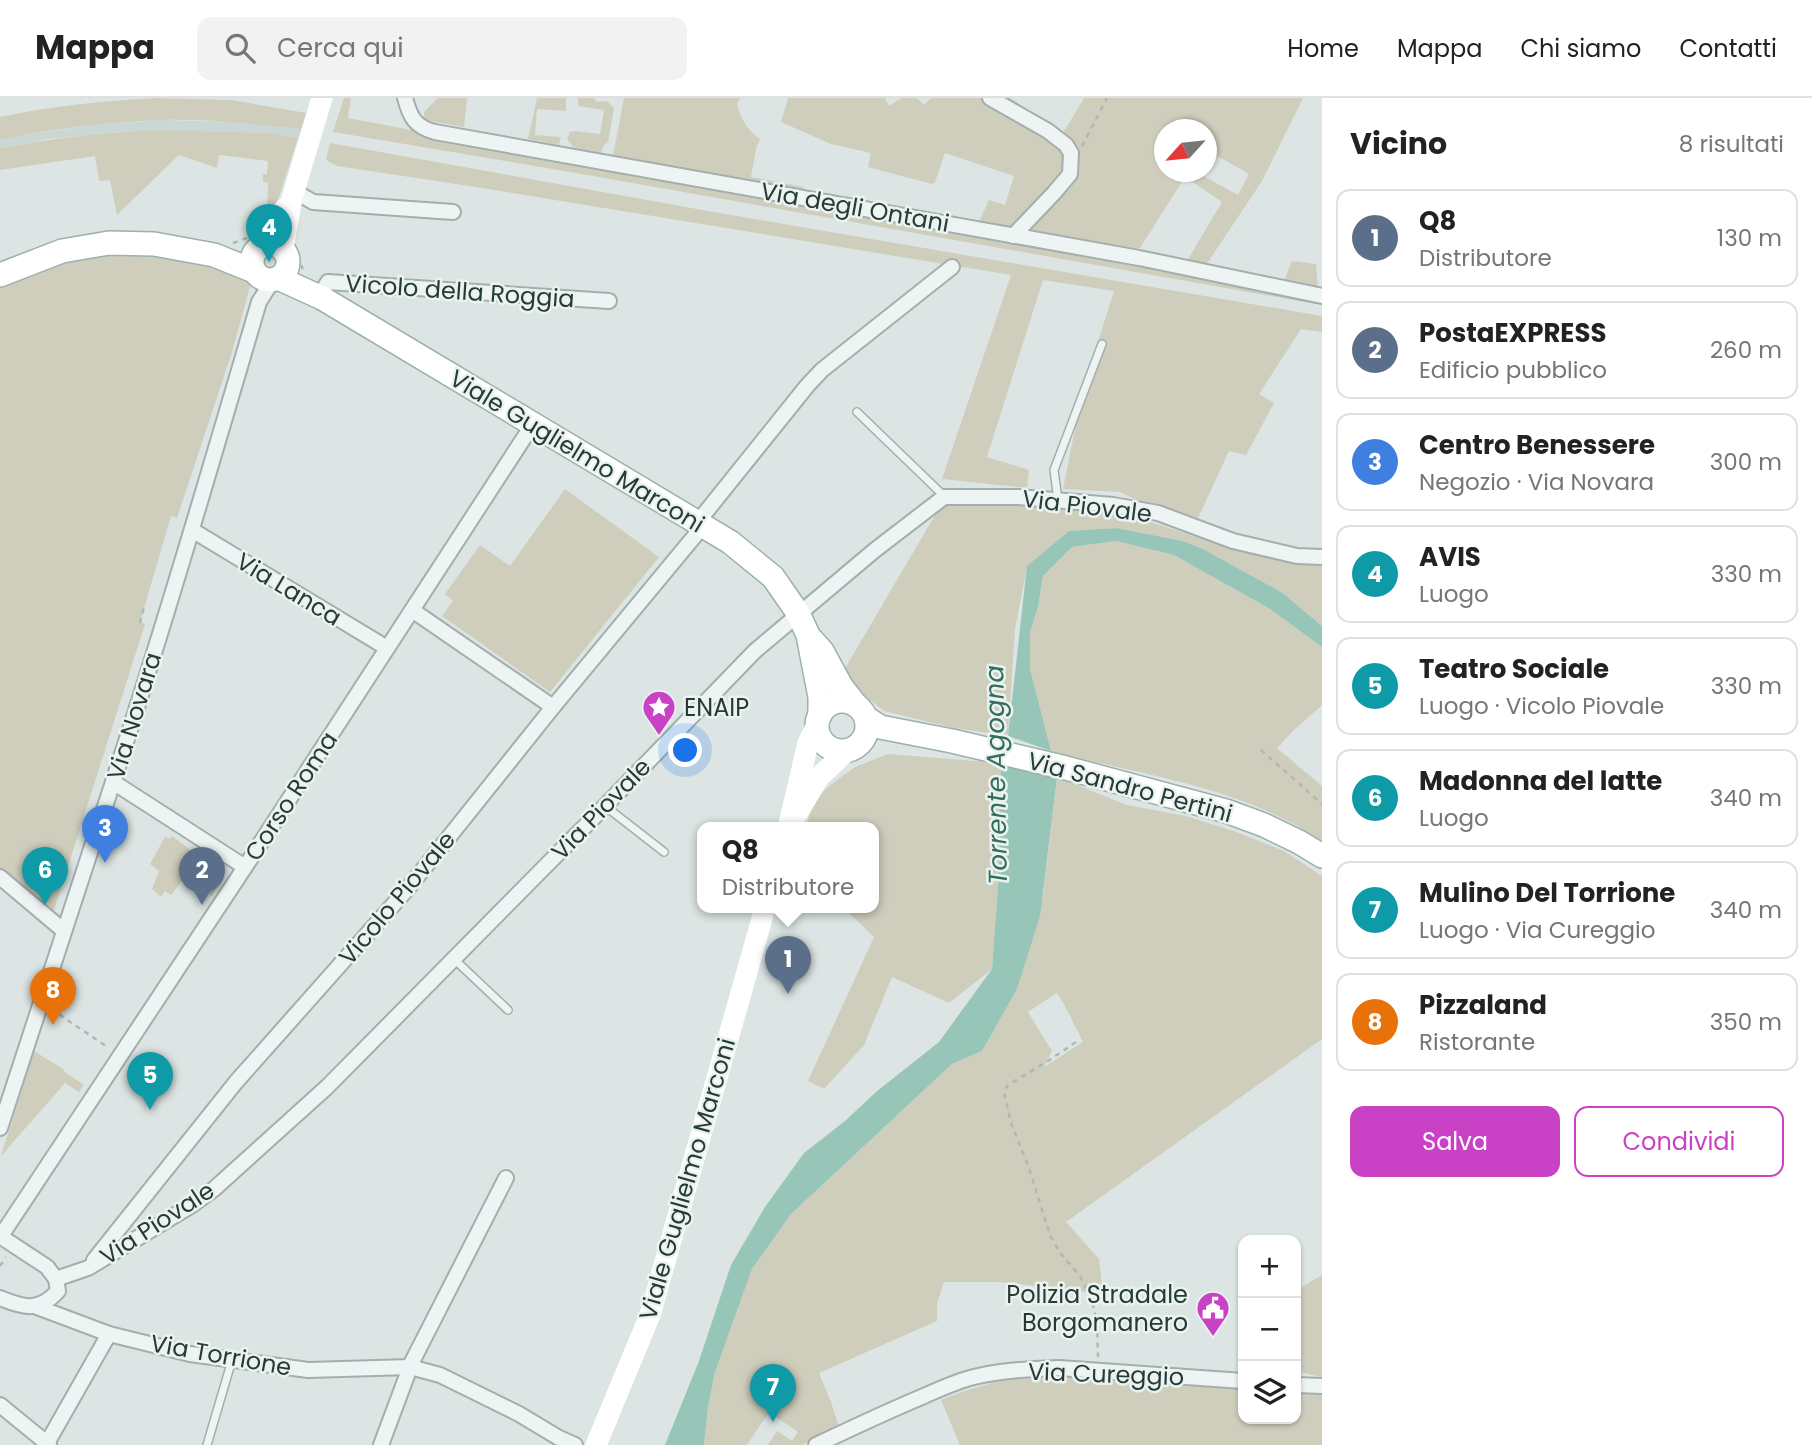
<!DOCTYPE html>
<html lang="it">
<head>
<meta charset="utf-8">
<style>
  body { margin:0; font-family:Poppins,sans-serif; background:#f2f2f2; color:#222 }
  .controls { position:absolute; right:21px; bottom:21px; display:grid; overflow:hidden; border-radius:14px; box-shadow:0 2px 5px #0004 }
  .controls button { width:63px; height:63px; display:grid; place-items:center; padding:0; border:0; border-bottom:2px solid #e0e0e0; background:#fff; color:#222; font:35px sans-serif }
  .compass { position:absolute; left:1154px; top:21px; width:63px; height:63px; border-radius:50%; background:#fff; box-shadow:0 2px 5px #0004; rotate:243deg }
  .you { position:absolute; left:686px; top:653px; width:24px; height:24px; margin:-18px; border:5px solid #fff; border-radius:50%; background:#1a73e8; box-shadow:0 0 0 10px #1a73e833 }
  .badge { display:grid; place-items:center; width:46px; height:46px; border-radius:50%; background:#c942c6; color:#fff; font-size:23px; font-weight:700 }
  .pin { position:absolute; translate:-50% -58px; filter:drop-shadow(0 2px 4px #0008) }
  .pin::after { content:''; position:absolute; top:37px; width:24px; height:21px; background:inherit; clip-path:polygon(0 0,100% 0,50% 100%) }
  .popup { position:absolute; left:697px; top:724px; width:182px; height:91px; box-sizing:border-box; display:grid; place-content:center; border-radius:14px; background:#fff; filter:drop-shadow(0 2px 5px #0005); font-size:23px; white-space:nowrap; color:#767676 }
  .popup b { font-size:26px; color:#222 }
  .popup::after { content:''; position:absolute; left:50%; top:100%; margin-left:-14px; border:14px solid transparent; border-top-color:#fff }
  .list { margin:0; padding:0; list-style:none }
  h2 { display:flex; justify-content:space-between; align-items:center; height:91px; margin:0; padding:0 28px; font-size:30px }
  h2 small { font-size:23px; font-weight:400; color:#767676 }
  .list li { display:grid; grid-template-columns:46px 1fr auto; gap:21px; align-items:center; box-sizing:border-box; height:98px; margin:0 14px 14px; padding:0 14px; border:2px solid #e0e0e0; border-radius:14px }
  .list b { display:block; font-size:26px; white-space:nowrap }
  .list p { margin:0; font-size:23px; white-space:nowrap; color:#767676 }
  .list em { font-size:23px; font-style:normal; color:#767676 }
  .actions { display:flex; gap:14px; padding:21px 28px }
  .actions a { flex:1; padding:16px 0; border:2px solid #c942c6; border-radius:14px; text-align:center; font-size:24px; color:#c942c6 }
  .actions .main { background:#c942c6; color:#fff }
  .icon { flex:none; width:38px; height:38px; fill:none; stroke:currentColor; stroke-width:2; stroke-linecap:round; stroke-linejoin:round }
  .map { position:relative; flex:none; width:1322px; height:1347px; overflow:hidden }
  header { display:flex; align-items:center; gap:42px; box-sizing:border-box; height:98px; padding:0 35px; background:#fff; border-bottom:2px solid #e0e0e0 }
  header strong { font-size:33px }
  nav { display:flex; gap:38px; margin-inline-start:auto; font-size:24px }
  .search { width:490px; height:63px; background:#f2f2f2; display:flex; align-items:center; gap:18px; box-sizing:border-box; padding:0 24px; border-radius:14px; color:#767676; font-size:26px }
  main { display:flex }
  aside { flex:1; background:#fff }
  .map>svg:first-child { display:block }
  .built { fill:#cad7d4 }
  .green { fill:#cfcebd; fill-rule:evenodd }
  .water { fill:#97c5b7 }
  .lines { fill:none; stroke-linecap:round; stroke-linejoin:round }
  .service-casing { stroke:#a2afac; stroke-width:10 }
  .minor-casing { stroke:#a2afac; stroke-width:18 }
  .primary-casing { stroke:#9bb1ac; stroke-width:26 }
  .path { stroke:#aeb9b7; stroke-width:2.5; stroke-dasharray:5 5; stroke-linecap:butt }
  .service { stroke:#eef4f3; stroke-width:7 }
  .minor { stroke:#eef4f3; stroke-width:14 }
  .secondary { stroke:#fff; stroke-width:21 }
  .primary { stroke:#fff; stroke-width:23 }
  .labels { text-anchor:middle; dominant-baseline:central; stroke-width:5; stroke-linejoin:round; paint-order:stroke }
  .street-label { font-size:24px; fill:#263b37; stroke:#ebf3f1 }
  .poi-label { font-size:24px; fill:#263b37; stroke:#ebf3f1; text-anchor:start }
  .water-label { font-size:26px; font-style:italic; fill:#326d5d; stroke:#ebf3f1 }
</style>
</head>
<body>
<header>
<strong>Mappa</strong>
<div class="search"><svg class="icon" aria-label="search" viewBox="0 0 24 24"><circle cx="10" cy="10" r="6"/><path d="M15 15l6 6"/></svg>Cerca qui</div>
<nav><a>Home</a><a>Mappa</a><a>Chi siamo</a><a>Contatti</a></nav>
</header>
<main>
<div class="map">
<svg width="1322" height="1347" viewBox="0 0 1322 1347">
  <rect width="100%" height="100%" fill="#dce5e3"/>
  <polygon class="built" points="162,22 238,24 301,31 298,40 272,35 160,32 119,34 47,41 0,50 0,41 13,38 101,26"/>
  <g class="green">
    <path d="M155,0l76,2 75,13 -5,16c-46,-5 -93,-10 -140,-9 -54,2 -108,9 -161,19v-22c51,-11 102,-16 155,-19z"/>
    <polygon points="344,0 351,0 348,20 1039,151 1119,162 1162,174 1322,200 1322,207 576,75 333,34"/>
    <polygon points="438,0 467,0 464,29 425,22 424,14"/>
    <polygon points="537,0 566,0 566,13 537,11 535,37 561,39 559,47 528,41"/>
    <polygon points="578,0 594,0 597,4 607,3 614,10 608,44 603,48 601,56 573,49 567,41 570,34 574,33 600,36 604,12 578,8"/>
    <path d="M624,0h116l-3,6c4,14 10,27 23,35l-4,10 -5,28 53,10 -1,5 -190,-36z"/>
    <path d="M788,0h97l4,8 13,-8h15l7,7 7,-7h79l53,35 21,-35h219l-41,83 -58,87 -12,-3 -5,-4 35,-59 -37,-25 -45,71 -8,1 -42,-8 -44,-3 -69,-12 12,-26 16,5 9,-29 -69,-23 -10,29 -3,2 -64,-17 3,-14 -40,-9 -50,-22zM1164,32h42l1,20 42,24 -11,21 -42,-23h-32z"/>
    <path d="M160,32l112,3 26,5 -22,68 -9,7 1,-30 -5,-1v-8h4l1,-13 -49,-6 -2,13 -38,-13 -62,60 -7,-35 -11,1 -4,-25 -95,14v-22c53,-10 106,-16 160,-18z"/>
    <polygon points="330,45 725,116 1322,218 1322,234 1301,231 1259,296 1274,305 1246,357 1229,353 1198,420 1139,403 1120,394 1063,391 1083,291 1114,193 1043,182 987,359 1029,372 1027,390 942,381 1011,177 476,89 337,68 326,62"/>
    <polygon points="165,156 206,165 249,180 251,185 232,254 177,420 171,418 140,524 145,526 51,822 0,779 0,186 84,157"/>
    <polygon points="1292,163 1316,166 1318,192 1283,186"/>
    <polygon points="565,391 659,459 550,594 442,518 453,503 445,496 480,447 510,468"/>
    <polygon points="945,400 1066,409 1109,414 1154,425 1208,443 1309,463 1322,464 1322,528 1283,495 1203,451 1183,443 1116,430 1069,433 1027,469 1015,531 1008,638 954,630 884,613 840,579"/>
    <path d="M1116,443l58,14 96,54 52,38v58l-28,25 -17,18 45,38v58c-8,-6 -16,-14 -26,-19 -75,-41 -163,-52 -245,-74l-21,-82v-37l8,-25 5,-31 29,-29z"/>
    <polygon points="888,656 1001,665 999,775 992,871 949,905 892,879 864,947 824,991 808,983 874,839 844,810 874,810 874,730 806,730 813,702 833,685 855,669"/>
    <path d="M1057,679l70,28 59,11 48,15 50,20 38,25v163l-256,183 33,37 4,35 -103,-12h-56l-7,22v17l-118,52 12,29 8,25 -37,18h-34l9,-14 15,10 6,-9 -29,-20 -22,33h-43l4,-38 7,-35 37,-103 39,-55 161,-150 30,-13 35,-62 26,-94zM1057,895l7,11 19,38 -39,25 8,-16 -24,-39z"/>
    <polygon points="172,738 193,754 195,751 199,752 201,749 222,765 216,775 223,780 212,798 184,780 171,797 165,793 161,799 152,791 159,773 150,766 165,739 170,741"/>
    <polygon points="34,953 63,971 65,974 84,987 79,994 65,985 1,1058"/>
    <polygon points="1322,1177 1322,1279 1321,1279 1296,1273 1296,1231 1302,1189"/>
    <path d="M1037,1278h22l184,13v30h53v-26l26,1v51h-362l-19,-45c31,-13 62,-21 96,-24z"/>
  </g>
  <g class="water">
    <polygon points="1116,430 1183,443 1203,451 1283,495 1322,528 1322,549 1270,511 1174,457 1116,443 1072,449 1043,478 1038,509 1030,534 1030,571 1051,653 1008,638 1027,468 1069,433"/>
    <polygon points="1001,665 1057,679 1040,818 1017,891 982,953 952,966 791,1116 752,1171 715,1274 708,1309 704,1347 665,1347 699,1263 731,1167 765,1109 804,1055 845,1023 876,994 939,944 992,871 999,775"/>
  </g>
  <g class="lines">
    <defs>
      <g id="service">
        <polyline points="857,314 944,398"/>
        <polyline points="1058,402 1054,372 1102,246"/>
        <polyline points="605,708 664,754"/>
        <polyline points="454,861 508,912"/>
        <polyline points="207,1347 232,1262"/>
      </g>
      <g id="minor">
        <path d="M405,0c5,19 10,29 30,34l704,126 183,38"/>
        <polyline points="990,0 1048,33 1066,47 1071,55 1070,76 1054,95 1013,138"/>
        <polyline points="294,93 313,104 453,114"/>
        <polyline points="319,198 328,184 609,203"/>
        <polyline points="697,425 807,288 822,272 952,169"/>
        <polyline points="192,432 387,550"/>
        <polyline points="412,512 553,609"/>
        <polyline points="113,684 245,769"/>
        <polyline points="0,779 64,833"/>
        <path d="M0,1030c37,-116 76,-231 113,-346 52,-159 99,-320 146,-480l14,-22"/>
        <path d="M0,1138l47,31 9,12 2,12c-19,21 -34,17 -58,7"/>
        <polyline points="1,1138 245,769 533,326"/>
        <polyline points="94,1162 236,984 409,789 553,609 703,428"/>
        <polyline points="56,1181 88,1170 192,1107 214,1091 327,989 605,708 755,553 875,452 944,399 1018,399 1113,407 1158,415 1233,443 1297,458 1322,459"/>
        <polyline points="37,1209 109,1236 190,1256 308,1272 410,1269 440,1277 519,1316 559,1340 575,1347"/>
        <polyline points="1296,1287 1322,1288"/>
        <polyline points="0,1307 49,1347"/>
        <polyline points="46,1347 109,1236"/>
        <polyline points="381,1347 412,1264 506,1080"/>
        <path d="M816,1347c36,-17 72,-34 108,-49 16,-7 33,-15 50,-19 28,-7 57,-8 85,-9l184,13"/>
      </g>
      <g id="primary">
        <circle cx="270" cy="164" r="18"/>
        <polyline points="0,177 62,153 109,145 154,146 214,157 254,173"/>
        <polyline points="278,180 322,200 730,444 773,479 798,515 808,537 820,599 820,617"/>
        <polyline points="812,542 822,553 841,588 855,606"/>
        <circle cx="842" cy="628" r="25"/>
        <polyline points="866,620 880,629 952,643 1066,670 1226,713 1264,727 1299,744 1322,758"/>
      </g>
    </defs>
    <use href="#service" class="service-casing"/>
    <use href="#minor" class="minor-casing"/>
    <use href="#primary" class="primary-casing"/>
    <g class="path">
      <polyline points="1082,48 1107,0"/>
      <polyline points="233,145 247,140"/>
      <polyline points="297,158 303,171"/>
      <polyline points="140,525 144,509"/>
      <polyline points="1261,652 1322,706"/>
      <polyline points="51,911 109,950"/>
      <polyline points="1076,944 1048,963 1008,987 1004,994 1011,1025 1029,1070 1050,1137 1060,1155 1080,1178 1092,1202 1097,1226 1098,1259"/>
      <polyline points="0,1168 6,1159"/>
    </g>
    <use href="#service" class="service"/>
    <use href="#minor" class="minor"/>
    <g class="secondary">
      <polyline points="263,146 285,110"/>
      <polyline points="283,151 292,100 322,0"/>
      <polyline points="797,716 819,679 848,652"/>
      <polyline points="788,730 808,645 818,625"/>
      <polyline points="596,1347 650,1217 765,810"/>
    </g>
    <use href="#primary" class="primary"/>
  </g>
  <defs>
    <symbol id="sight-pin" viewBox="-11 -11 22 30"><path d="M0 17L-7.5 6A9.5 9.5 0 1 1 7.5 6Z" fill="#c942c6" stroke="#ebf3f1"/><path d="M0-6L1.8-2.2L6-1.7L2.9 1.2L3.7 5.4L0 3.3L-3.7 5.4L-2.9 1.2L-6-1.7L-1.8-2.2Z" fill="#fff"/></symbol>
    <symbol id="civic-pin" viewBox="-11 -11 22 30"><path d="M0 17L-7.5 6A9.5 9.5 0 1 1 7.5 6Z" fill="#c942c6" stroke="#ebf3f1"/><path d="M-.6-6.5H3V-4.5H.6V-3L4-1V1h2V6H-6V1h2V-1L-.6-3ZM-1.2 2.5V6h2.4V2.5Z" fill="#fff"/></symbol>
  </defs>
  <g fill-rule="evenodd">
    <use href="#sight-pin" x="640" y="590" width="38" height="52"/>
    <use href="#civic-pin" x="1194" y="1191" width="38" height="52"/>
  </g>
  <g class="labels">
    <g class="street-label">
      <text transform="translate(855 109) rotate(10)">Via degli Ontani</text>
      <text transform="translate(460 193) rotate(4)">Vicolo della Roggia</text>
      <text transform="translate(577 353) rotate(31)">Viale Guglielmo Marconi</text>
      <text transform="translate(1087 408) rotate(7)">Via Piovale</text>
      <text transform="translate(289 491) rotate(31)">Via Lanca</text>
      <text transform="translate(134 618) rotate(-73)">Via Novara</text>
      <text transform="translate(1130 689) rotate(15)">Via Sandro Pertini</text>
      <text transform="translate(291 698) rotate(-57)">Corso Roma</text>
      <text transform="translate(601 711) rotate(-46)">Via Piovale</text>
      <text transform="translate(397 800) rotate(-50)">Vicolo Piovale</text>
      <text transform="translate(687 1081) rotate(-74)">Viale Guglielmo Marconi</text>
      <text transform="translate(157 1125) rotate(-33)">Via Piovale</text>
      <text transform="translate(221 1257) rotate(10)">Via Torrione</text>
      <text transform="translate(1106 1276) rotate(2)">Via Cureggio</text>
    </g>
    <g class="poi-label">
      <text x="684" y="609">ENAIP</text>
      <text x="1188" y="1196" text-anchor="end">Polizia Stradale<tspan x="1188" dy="28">Borgomanero</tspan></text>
    </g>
    <g class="water-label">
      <text transform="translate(996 677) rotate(-91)">Torrente Agogna</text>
    </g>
  </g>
</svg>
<div class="controls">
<button>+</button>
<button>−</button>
<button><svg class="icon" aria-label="layers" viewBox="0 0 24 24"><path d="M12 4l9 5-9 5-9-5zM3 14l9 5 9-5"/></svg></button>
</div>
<svg class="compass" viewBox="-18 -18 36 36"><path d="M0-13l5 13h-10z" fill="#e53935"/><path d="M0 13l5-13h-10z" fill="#767676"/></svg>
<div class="you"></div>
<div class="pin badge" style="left:788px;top:896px;background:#5c6f8a">1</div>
<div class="popup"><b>Q8</b>Distributore</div>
<div class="pin badge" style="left:202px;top:807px;background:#5c6f8a">2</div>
<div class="pin badge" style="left:105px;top:765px;background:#3f7fe0">3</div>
<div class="pin badge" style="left:269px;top:164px;background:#0f9aa8">4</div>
<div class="pin badge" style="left:150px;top:1012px;background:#0f9aa8">5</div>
<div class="pin badge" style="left:45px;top:807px;background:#0f9aa8">6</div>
<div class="pin badge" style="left:773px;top:1324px;background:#0f9aa8">7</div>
<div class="pin badge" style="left:53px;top:927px;background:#e8710a">8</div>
</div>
<aside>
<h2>Vicino<small>8 risultati</small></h2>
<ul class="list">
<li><span class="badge" style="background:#5c6f8a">1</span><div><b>Q8</b><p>Distributore</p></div><em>130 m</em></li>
<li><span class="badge" style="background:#5c6f8a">2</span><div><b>PostaEXPRESS</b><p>Edificio pubblico</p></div><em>260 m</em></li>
<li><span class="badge" style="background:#3f7fe0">3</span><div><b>Centro Benessere</b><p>Negozio · Via Novara</p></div><em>300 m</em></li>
<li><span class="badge" style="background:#0f9aa8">4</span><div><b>AVIS</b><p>Luogo</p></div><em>330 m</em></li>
<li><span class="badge" style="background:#0f9aa8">5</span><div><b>Teatro Sociale</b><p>Luogo · Vicolo Piovale</p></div><em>330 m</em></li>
<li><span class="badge" style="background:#0f9aa8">6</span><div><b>Madonna del latte</b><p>Luogo</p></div><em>340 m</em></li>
<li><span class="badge" style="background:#0f9aa8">7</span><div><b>Mulino Del Torrione</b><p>Luogo · Via Cureggio</p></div><em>340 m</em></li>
<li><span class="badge" style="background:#e8710a">8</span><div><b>Pizzaland</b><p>Ristorante</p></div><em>350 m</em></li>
</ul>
<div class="actions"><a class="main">Salva</a><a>Condividi</a></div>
</aside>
</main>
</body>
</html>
